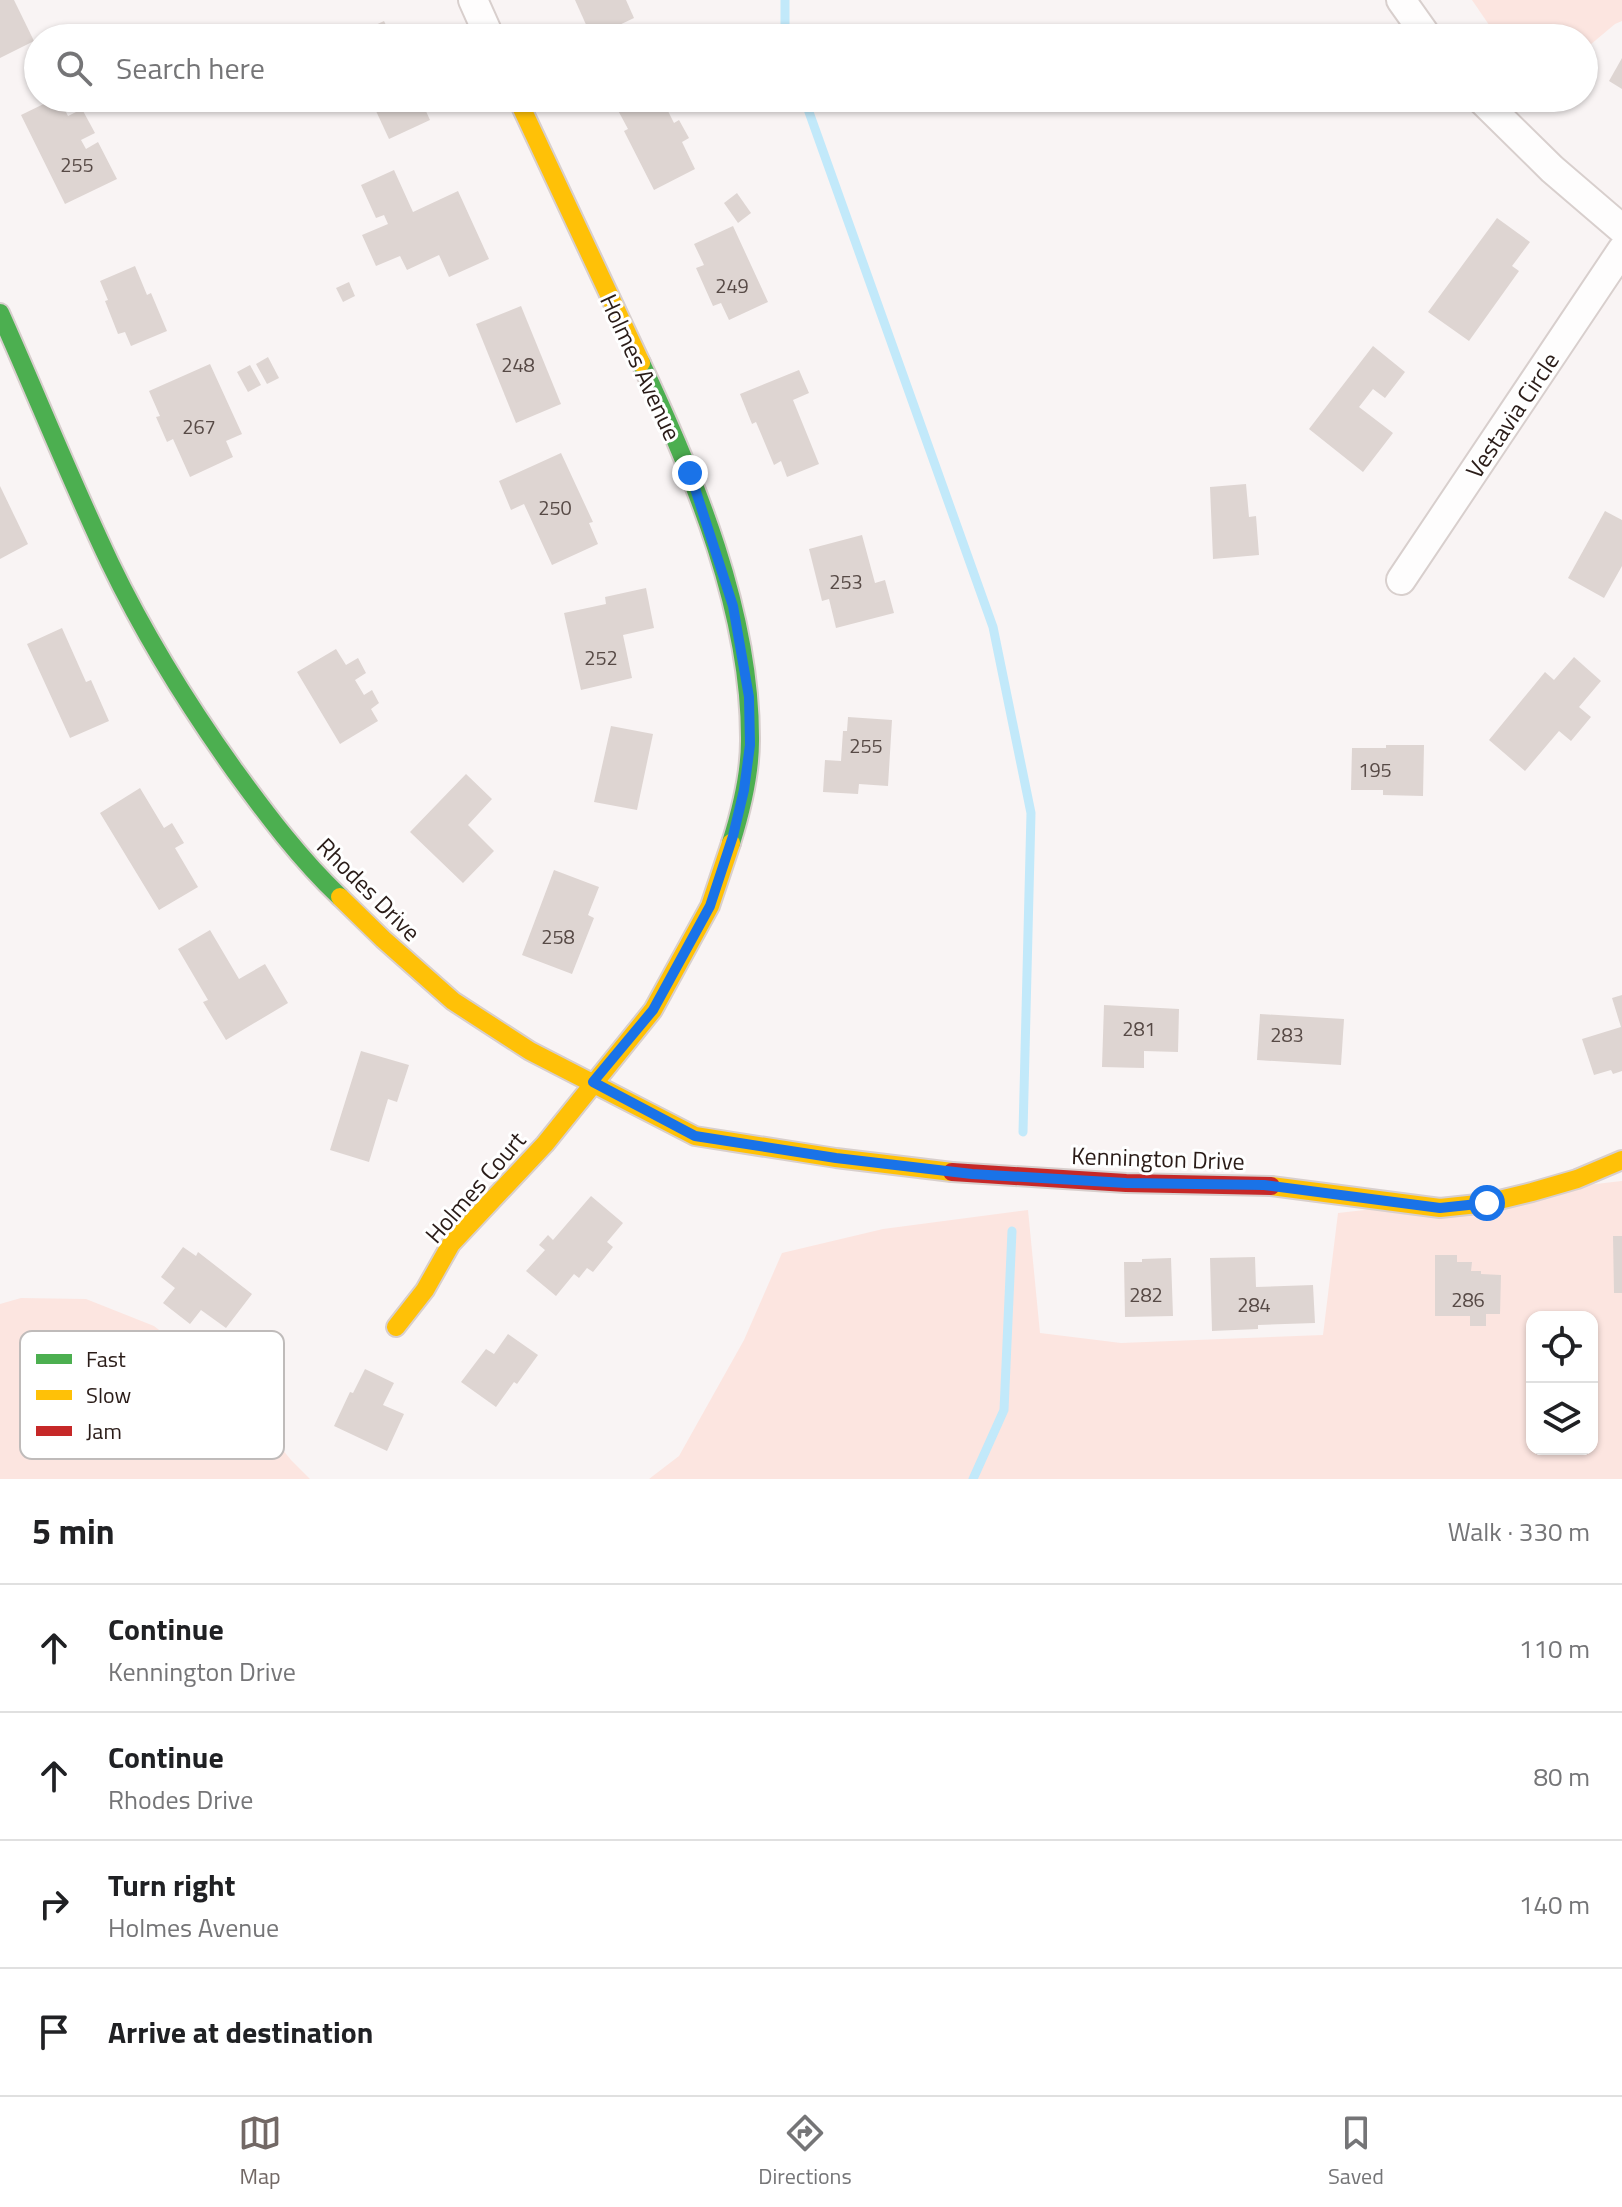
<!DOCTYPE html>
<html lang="en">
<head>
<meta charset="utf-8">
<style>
  body { margin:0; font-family:"Titillium Web",sans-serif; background:#f6f6f6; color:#202124 }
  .controls { position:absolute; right:24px; bottom:24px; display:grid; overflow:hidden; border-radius:16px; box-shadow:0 2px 6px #0004 }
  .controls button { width:72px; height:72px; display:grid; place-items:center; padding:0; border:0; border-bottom:2px solid #e0e0e0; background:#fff; color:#202124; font:40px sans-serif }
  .stop { position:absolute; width:24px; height:24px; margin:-18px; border:6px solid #1a73e8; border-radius:50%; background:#fff }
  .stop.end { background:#1a73e8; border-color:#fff; box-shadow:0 2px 8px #0008 }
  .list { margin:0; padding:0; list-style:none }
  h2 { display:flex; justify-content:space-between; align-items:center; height:104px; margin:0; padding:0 32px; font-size:34px }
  h2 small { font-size:26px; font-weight:400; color:#757577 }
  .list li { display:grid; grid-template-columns:52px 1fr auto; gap:24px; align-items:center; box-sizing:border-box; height:128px; padding:0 32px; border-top:2px solid #e0e0e0 }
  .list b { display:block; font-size:30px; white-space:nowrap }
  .list p { margin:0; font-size:26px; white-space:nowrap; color:#757577 }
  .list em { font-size:26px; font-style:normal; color:#757577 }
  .icon { flex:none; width:44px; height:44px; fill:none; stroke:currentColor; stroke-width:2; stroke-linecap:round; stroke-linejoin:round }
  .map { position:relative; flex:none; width:1622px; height:1479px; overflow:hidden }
  .search { position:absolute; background:#fff; box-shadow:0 2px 6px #0004; left:24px; right:24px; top:24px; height:88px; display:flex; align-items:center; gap:20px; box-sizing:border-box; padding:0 28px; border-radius:44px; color:#757577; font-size:30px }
  .sheet { height:616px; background:#fff }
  nav { display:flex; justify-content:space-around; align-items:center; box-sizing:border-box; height:112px; border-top:2px solid #e0e0e0; background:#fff; font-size:22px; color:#757577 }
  nav a { display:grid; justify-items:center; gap:4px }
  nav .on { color:#726865 }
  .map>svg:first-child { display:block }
  .green { fill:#fce5e0; fill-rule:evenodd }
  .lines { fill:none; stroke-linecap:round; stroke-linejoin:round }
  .stream { stroke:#c2e9fa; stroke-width:9 }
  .building { fill:#ded5d2 }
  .street-casing { stroke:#d8cfcd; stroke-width:32 }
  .fast-casing { stroke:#d8cfcd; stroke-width:22 }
  .slow-casing { stroke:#d8cfcd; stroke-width:22 }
  .jam-casing { stroke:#d8cfcd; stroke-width:22 }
  .street { stroke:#fefdfd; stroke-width:28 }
  .fast { stroke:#4caf50; stroke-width:18 }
  .slow { stroke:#ffc107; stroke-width:18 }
  .jam { stroke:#c62828; stroke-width:18 }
  .route { stroke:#1a73e8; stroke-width:10 }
  .labels { text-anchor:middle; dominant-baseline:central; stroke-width:6; stroke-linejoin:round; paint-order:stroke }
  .number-label { font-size:20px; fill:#574a46 }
  .street-label { font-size:24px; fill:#2a1c18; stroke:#fff }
  .key { fill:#fff; stroke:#bfbbba; stroke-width:2 }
  .key-label { font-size:22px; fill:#2a1c18 }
</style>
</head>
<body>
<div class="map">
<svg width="1622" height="1479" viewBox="0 0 1622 1479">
  <rect width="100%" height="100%" fill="#f9f4f4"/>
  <g class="green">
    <polygon points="1472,0 1622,0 1622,21 1615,24 1584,50 1584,38 1498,38"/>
    <path d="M1622,1181v298h-973l30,-23 65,-116 38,-87 101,-24 145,-19 12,123 81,10 202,-8 15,-122zM1532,1317h60v132h-60z"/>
    <polygon points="21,1298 86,1299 154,1326 232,1387 291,1460 310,1479 0,1479 0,1304"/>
  </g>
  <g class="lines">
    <g class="stream">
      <polyline points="785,0 785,38"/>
      <polyline points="804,98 993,627 1031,813 1023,1132"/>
      <polyline points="973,1479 1004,1410 1012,1231"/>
    </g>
  </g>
  <g class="building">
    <polygon points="0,0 14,0 34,41 0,58"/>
    <polygon points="575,0 626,0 634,18 592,38"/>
    <polygon points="384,21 392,38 348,38"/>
    <polygon points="174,25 180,38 164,38 161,32"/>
    <polygon points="1622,58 1622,89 1609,81"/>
    <polygon points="56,98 59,98 68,116 82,109 95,133 81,140 86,149 98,142 117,179 65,204 21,115"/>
    <polygon points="370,98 420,98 430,120 389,139"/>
    <polygon points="619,98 651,98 658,111 666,107 674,123 679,120 689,138 682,142 695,169 654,190 624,131 628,129 613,101"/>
    <polygon points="394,170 413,212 458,191 489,259 449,277 439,255 407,270 400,256 376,266 362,235 388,224 384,215 376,218 361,185"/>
    <polygon points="737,193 751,213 738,223 724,203"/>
    <polygon points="1497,218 1530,242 1512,266 1519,271 1469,341 1428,312"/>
    <polygon points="733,226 768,302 729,320 721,303 713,306 696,268 704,265 694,244"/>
    <polygon points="135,266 147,295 151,293 167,331 131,346 125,332 118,334 105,301 108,300 100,281"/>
    <polygon points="349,282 355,296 343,302 336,288"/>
    <polygon points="521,306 561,404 516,423 476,324"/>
    <polygon points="1373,346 1405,372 1385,398 1373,389 1359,407 1393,433 1363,472 1309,429"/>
    <polygon points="268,357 279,378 267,384 256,364"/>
    <polygon points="210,364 242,434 226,441 233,457 190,477 173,439 167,442 156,417 160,416 149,391"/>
    <polygon points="250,365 261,385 248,392 237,372"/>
    <polygon points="799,370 809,393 793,400 819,464 787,477 781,461 774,465 756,422 752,424 740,394"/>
    <polygon points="561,453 593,522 589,523 598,544 552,565 524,504 511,510 499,481"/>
    <polygon points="1246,484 1249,517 1256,516 1259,555 1213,559 1210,487"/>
    <polygon points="0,486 28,544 0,559"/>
    <polygon points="1605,511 1622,520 1622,566 1604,598 1568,578"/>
    <polygon points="862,535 875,583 885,580 894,613 836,628 829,599 822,601 809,549"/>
    <polygon points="646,588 654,628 623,635 632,678 581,690 564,613 606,604 605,597"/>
    <polygon points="62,628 86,682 91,680 109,721 70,738 27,644"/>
    <polygon points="336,649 346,665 358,658 366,673 355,680 364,695 372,690 379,703 371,709 378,721 340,744 297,672"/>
    <polygon points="1574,657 1601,681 1579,707 1591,717 1571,741 1559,731 1525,771 1489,740 1545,672 1554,680"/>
    <polygon points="848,717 892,720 888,786 859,784 858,794 823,792 825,760 841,761 843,731 847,731"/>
    <polygon points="611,726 653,734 637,810 594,802"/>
    <polygon points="1386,745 1424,745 1423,796 1383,795 1383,790 1351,790 1352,748 1386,748"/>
    <polygon points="466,774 492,799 468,825 494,851 463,883 410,832"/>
    <polygon points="140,788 164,828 172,823 184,843 175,848 198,887 159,910 100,813"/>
    <polygon points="554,870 599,887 588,915 594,918 572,974 522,955"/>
    <polygon points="210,930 239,979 265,964 288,1003 226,1040 203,1002 208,1000 178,949"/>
    <polygon points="1622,995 1622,1071 1613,1074 1611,1070 1594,1075 1582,1039 1621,1027 1612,998"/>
    <polygon points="1104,1005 1179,1009 1178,1052 1144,1051 1144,1068 1102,1067"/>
    <polygon points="1260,1014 1344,1019 1341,1065 1257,1060"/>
    <polygon points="361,1051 409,1065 397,1102 388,1099 369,1162 330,1150"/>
    <polygon points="591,1196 623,1223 607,1242 613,1247 593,1272 587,1268 579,1278 574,1274 556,1296 526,1271 545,1250 539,1245 548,1235 553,1240"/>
    <polygon points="1613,1236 1622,1236 1622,1293 1614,1293"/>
    <polygon points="183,1247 196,1256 198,1252 252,1294 226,1328 201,1310 190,1324 163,1303 175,1288 161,1277"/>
    <polygon points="1435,1255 1457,1255 1457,1262 1472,1262 1471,1271 1481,1271 1481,1274 1501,1275 1500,1314 1486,1314 1486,1326 1470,1326 1470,1316 1435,1316"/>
    <polygon points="1255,1257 1256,1287 1313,1285 1315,1323 1258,1325 1258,1329 1212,1331 1210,1258"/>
    <polygon points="1171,1258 1173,1316 1125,1317 1124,1262 1142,1262 1142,1259"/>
    <polygon points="508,1334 538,1355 517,1384 514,1382 496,1407 461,1382 486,1349 494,1354"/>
    <polygon points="365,1369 394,1383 383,1405 404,1414 387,1451 334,1426 350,1392 353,1393"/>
  </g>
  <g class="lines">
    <defs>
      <g id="street">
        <polyline points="473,0 490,38"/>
        <polyline points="1401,0 1428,38"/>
        <polyline points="1480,98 1552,169 1622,229"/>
        <polyline points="1401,580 1622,250"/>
      </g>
      <g id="fast">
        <path d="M0,313c37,83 71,168 110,250 35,73 78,142 125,208 32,44 65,88 105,126"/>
        <path d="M641,363c54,115 110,250 109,378 0,33 -9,70 -19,102"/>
      </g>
      <g id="slow">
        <polyline points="517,98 641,363"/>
        <polyline points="340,897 383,939 453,1001 530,1051 695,1136 836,1158 952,1172"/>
        <polyline points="1271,1186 1440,1208 1487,1203 1532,1192 1577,1179 1622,1160"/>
        <polyline points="396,1327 425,1290 451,1244 545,1144 653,1010 710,906 731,843"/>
      </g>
      <polyline id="jam" points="952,1172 1126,1183 1271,1186"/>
    </defs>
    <use href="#street" class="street-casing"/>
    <use href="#fast" class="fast-casing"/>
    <use href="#slow" class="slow-casing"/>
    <use href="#jam" class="jam-casing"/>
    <use href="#street" class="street"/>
    <use href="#fast" class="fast"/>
    <use href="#slow" class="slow"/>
    <use href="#jam" class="jam"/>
  </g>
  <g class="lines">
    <polyline class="route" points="690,473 733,606 749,697 750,745 744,790 733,836 710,906 653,1010 593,1082 695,1136 836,1158 972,1174 1126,1183 1264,1185 1440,1208 1487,1203"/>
  </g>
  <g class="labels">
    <g class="number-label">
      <text x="77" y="164">255</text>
      <text x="732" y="285">249</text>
      <text x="518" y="364">248</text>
      <text x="199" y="426">267</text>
      <text x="555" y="507">250</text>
      <text x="846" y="581">253</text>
      <text x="601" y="657">252</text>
      <text x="866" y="745">255</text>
      <text x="1375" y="769">195</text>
      <text x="558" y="936">258</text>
      <text x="1139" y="1028">281</text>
      <text x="1287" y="1034">283</text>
      <text x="1146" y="1294">282</text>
      <text x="1468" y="1299">286</text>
      <text x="1254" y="1304">284</text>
    </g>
    <g class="street-label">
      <text transform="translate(641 367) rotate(65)">Holmes Avenue</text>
      <text transform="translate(1512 415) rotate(-56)">Vestavia Circle</text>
      <text transform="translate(369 889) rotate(45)">Rhodes Drive</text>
      <text transform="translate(1158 1158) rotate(2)">Kennington Drive</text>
      <text transform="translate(475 1187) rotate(-49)">Holmes Court</text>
    </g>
  </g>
  <rect x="20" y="1331" width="264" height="128" rx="12" class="key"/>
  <rect x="36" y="1354" width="36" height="10" fill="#4caf50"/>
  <rect x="36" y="1390" width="36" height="10" fill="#ffc107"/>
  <rect x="36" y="1426" width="36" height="10" fill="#c62828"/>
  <g class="key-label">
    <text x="86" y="1367">Fast</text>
    <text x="86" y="1403">Slow</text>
    <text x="86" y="1439">Jam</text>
  </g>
</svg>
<div class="controls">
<button><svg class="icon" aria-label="locate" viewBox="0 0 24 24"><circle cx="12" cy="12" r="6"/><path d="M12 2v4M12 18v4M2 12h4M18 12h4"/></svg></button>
<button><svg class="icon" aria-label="layers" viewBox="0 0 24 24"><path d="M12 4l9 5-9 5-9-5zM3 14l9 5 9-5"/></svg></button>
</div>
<div class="stop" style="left:1487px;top:1203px"></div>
<div class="stop end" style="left:690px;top:473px"></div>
<div class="search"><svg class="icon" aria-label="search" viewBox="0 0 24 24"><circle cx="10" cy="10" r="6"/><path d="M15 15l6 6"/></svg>Search here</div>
</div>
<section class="sheet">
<h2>5 min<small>Walk · 330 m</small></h2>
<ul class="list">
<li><svg class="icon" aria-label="ahead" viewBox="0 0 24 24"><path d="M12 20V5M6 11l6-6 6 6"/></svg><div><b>Continue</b><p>Kennington Drive</p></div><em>110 m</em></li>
<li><svg class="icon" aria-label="ahead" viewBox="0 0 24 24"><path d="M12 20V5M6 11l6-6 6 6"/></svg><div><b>Continue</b><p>Rhodes Drive</p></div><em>80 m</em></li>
<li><svg class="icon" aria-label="right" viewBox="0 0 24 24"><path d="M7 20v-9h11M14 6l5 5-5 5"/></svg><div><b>Turn right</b><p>Holmes Avenue</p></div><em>140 m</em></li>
<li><svg class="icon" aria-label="arrive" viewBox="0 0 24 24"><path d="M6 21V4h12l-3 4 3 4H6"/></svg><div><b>Arrive at destination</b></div></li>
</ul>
</section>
<nav>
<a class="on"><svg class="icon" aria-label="map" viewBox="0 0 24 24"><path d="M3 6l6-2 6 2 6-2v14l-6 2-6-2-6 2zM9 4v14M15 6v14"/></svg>Map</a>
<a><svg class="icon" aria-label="directions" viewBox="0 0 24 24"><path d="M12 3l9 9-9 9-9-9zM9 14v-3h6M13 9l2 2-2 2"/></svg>Directions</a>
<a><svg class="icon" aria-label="saved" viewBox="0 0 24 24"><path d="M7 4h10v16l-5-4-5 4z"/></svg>Saved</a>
</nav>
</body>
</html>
